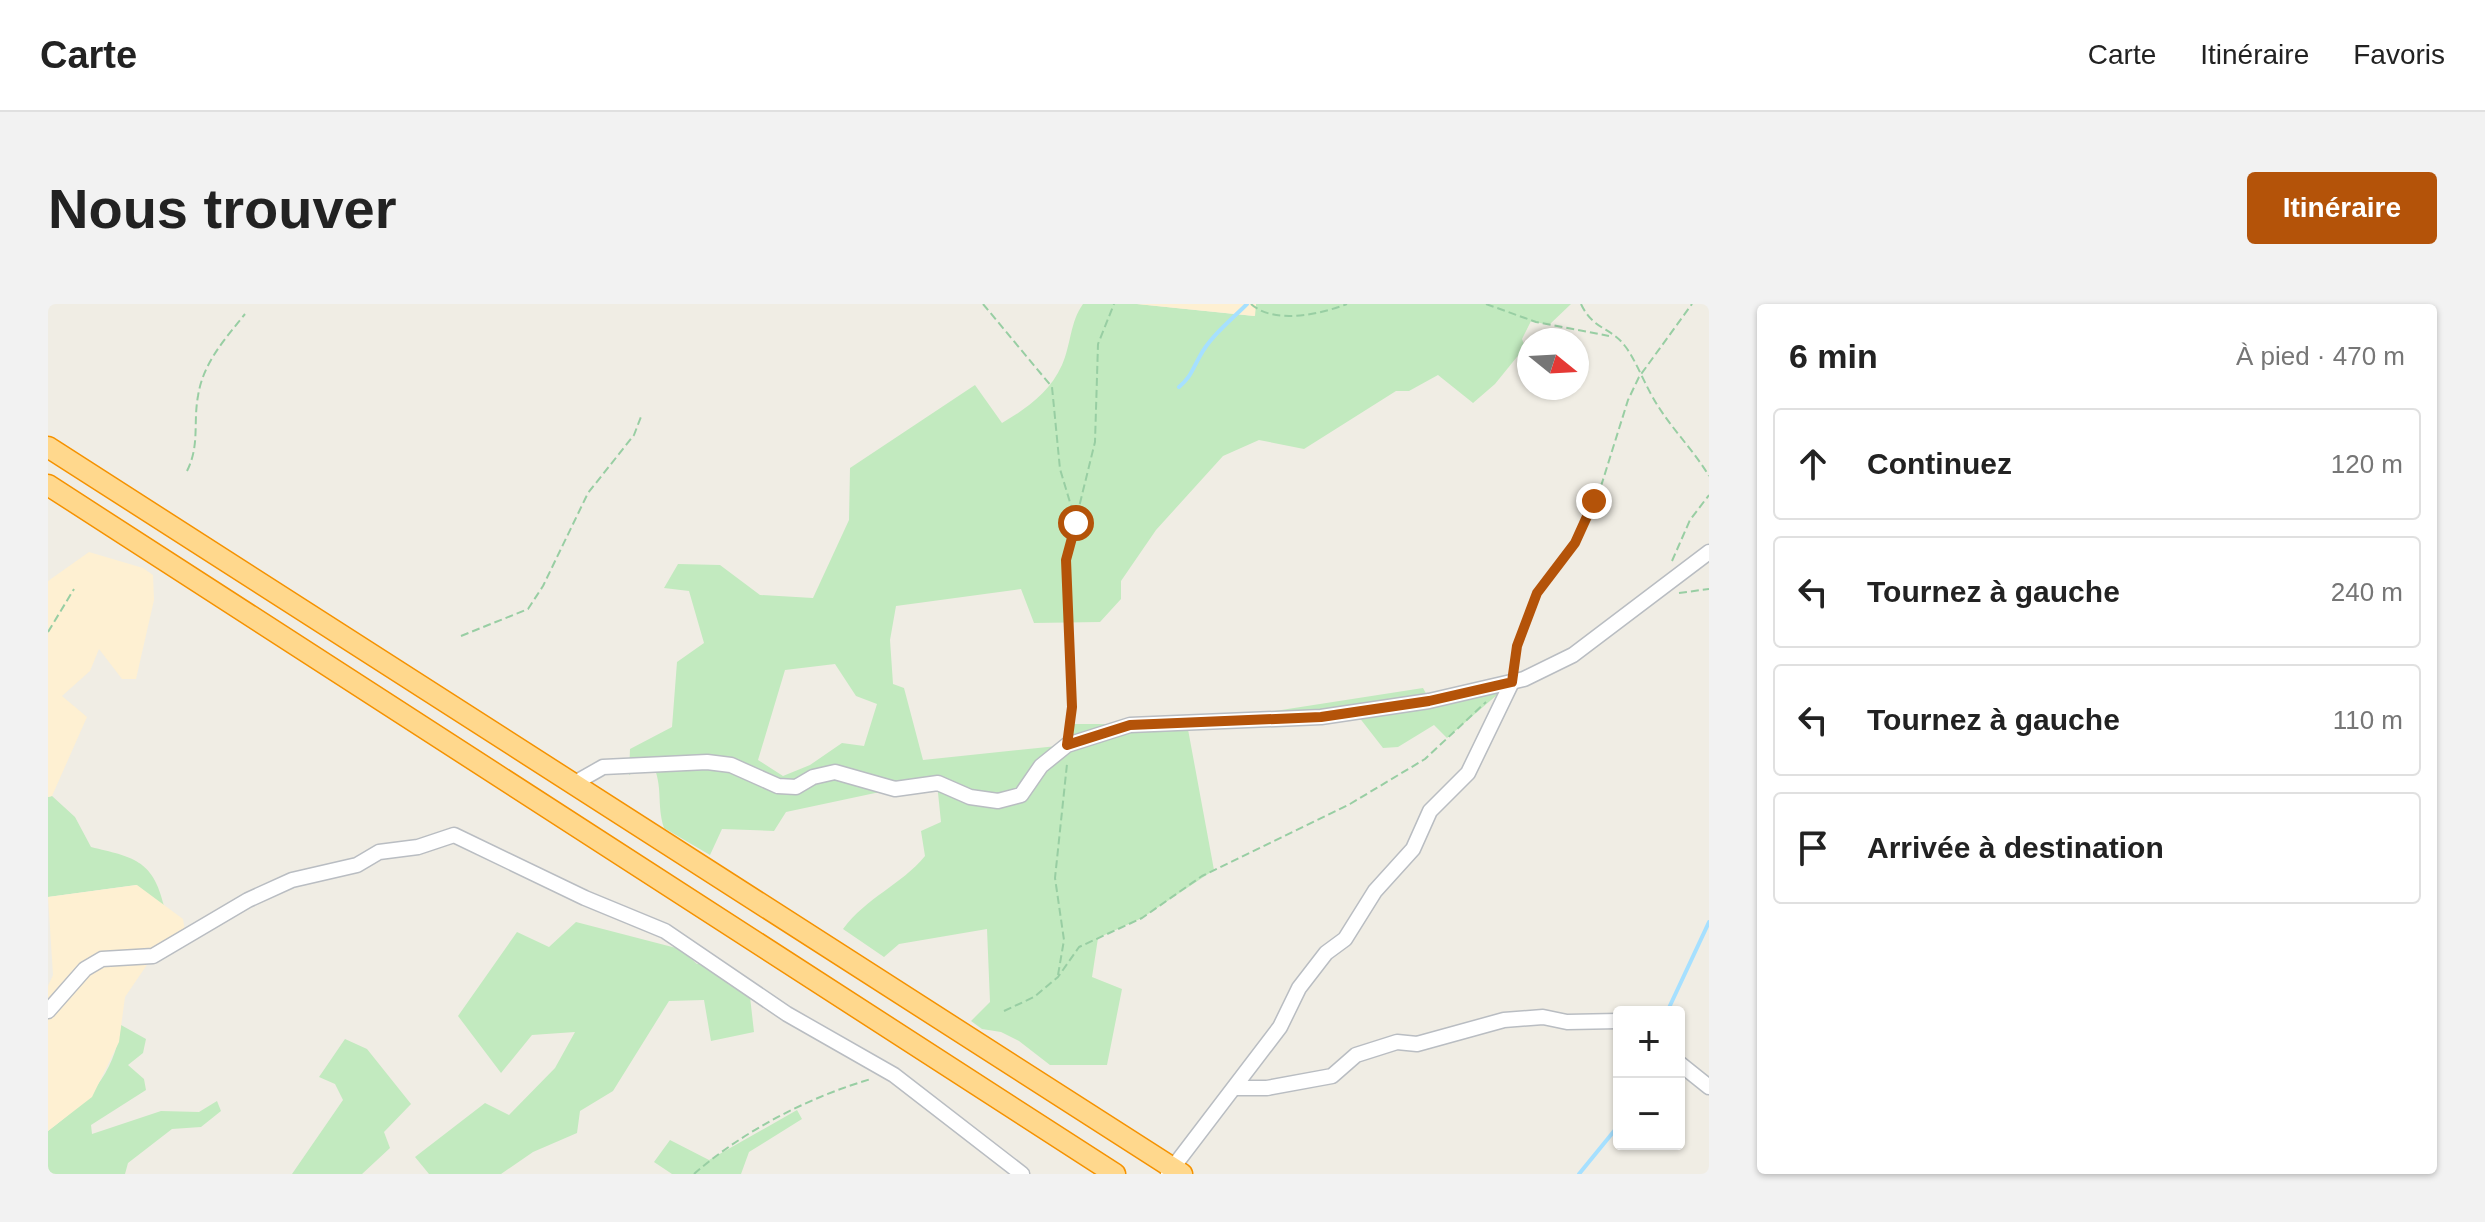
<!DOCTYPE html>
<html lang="fr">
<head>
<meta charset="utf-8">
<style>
  body { margin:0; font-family:Helvetica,sans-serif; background:#f2f2f2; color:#222 }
  .controls { position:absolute; right:24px; bottom:24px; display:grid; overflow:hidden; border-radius:8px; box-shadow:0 2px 6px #0004 }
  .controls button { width:72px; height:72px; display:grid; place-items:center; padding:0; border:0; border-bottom:2px solid #e0e0e0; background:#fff; color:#222; font:40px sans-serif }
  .compass { position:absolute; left:1469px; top:24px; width:72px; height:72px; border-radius:50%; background:#fff; box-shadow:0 2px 6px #0004; rotate:108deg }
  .stop { position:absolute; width:24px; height:24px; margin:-18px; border:6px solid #b45309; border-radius:50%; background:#fff }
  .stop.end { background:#b45309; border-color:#fff; box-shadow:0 2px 8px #0008 }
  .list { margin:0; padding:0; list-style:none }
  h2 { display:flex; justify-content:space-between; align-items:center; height:104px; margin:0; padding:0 32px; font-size:34px }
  h2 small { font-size:26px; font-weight:400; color:#767676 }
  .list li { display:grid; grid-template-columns:52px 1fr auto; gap:24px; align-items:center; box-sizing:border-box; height:112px; margin:0 16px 16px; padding:0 16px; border:2px solid #e0e0e0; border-radius:8px }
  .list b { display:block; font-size:30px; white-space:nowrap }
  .list em { font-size:26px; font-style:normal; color:#767676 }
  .icon { flex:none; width:44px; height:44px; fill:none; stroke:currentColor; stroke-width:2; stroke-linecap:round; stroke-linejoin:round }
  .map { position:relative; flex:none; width:1661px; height:870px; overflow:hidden; border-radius:8px }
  header { display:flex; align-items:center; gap:48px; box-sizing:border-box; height:112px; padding:0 40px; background:#fff; border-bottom:2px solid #e0e0e0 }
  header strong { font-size:38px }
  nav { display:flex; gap:44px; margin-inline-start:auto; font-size:28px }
  .intro { display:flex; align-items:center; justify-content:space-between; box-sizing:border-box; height:192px; padding:0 48px }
  h1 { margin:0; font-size:56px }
  .button { padding:20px 36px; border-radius:8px; background:#b45309; color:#fff; font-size:28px; font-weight:700 }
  main { display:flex; gap:48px; padding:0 48px }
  aside { flex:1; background:#fff; border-radius:8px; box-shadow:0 2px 6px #0004 }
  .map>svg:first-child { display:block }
  .green { fill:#c2eabf; fill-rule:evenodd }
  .sand { fill:#fef0d2 }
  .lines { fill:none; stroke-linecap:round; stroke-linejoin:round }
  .stream { stroke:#a6e0ff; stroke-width:4 }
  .minor-casing { stroke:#b9bdc2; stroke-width:17 }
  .highway-casing { stroke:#f59200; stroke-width:23 }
  .path { stroke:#98cea3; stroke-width:2; stroke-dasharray:8 4; stroke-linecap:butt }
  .minor { stroke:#fff; stroke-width:14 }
  .highway { stroke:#ffd88d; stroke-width:20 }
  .route { stroke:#b45309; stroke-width:10 }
</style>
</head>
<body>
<header>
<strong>Carte</strong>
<nav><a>Carte</a><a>Itinéraire</a><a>Favoris</a></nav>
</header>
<div class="intro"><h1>Nous trouver</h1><a class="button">Itinéraire</a></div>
<main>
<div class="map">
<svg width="1661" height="870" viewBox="0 0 1661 870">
  <rect width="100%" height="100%" fill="#f0ede4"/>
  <g class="green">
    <path d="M1035,0h54l117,12 2,-12h315l-22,21 -18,-4 -9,18 3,8 -30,37 -22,19 -35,-28 -29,16h-13l-92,58 -45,-9 -36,16 -67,74 -35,51v18l-21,23 -66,1 -13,-34 -125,17 -6,34 3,44 11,4 19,72 144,-15 3,-21h117l27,146 -72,48 -44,20 -6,39 30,12 -15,76h-57l-31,-24 -18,-9 -19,-3 -11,-8 19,-19 -3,-73 -88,15 -15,13 -41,-28c25,-33 57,-43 82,-73l-4,-25 20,-9 -4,-39 -43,6 -108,23 -12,19 -52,-2 -12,26 -46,-27c-8,-25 0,-40 -12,-66l-23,13 1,-26 42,-22 5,-65 27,-19 -15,-52 -25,-3 14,-24 42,1 40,30 53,3 36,-78 1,-52 125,-83 27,38c24,-14 48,-31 60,-58 9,-20 8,-43 21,-61zM787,360l21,32 21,8 -13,42 -22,-3 -32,22 -27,11 -25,-16 27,-90z"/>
    <polygon points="1464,378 1399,434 1386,421 1350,443 1335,444 1307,408 1221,416 1221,408 1375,384 1382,397"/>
    <path d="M4,492l23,21 16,30c41,10 62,12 73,59l-28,-21 -88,12v-100z"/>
    <polygon points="528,618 632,645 649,660 670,655 681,681 701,684 706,728 663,737 656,696 621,697 565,787 532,807 529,829 485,848 453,870 381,870 367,853 437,799 461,811 507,764 527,728 484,731 453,769 410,712 469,628 501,643"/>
    <path d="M73,721l25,14 -3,14 -15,12 16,14 2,11 -55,35 1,9 69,-23 38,1 18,-11 4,10 -20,16 -29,2 -44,34 -3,11h-77v-43c39,-30 66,-54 73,-106z"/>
    <polygon points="297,735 319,745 363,800 336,828 342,844 314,870 244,870 295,796 287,780 271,773"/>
    <polygon points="749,806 754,815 701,848 693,870 624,870 606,858 622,836 661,856"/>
  </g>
  <g class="sand">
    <polygon points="1089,0 1208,0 1207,12"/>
    <polygon points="41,248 95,264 105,271 106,296 88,375 74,375 51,345 42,367 14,392 39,413 4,492 0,493 0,277"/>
    <polygon points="89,581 135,615 138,633 105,652 77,693 71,738 44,793 0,827 0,682 5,671 0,593"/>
  </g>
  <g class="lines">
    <g class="stream">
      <path d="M1131,83c12,-10 13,-17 21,-31 10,-19 31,-36 47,-52"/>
      <polyline points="1619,708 1661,618"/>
      <polyline points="1531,870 1571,821"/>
    </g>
    <defs>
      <g id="minor">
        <polyline points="525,480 555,463 659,458 683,461 730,482 748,483 765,473 787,468 847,485 890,479 922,493 950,497 973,491 993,462 1019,441 1082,421 1273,413 1381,397 1476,375 1525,351 1661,248"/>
        <polyline points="0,707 37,665 54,655 105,652 200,596 244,576 309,561 331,548 370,543 406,531 537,594 617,627 739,710 846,771 974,870"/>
        <polyline points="1631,759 1661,783"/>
        <polyline points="1187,784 1219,784 1284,772 1308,751 1349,738 1369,740 1456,716 1495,713 1519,718 1571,717"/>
        <polyline points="1120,870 1232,723 1251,684 1278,649 1297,635 1327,587 1365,545 1382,507 1420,469 1464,378"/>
      </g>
      <g id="highway">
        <polyline points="0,143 1134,870"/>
        <polyline points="0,181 1067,870"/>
      </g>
    </defs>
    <use href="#minor" class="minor-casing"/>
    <use href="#highway" class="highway-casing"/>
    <g class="path">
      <polyline points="935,0 1004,83 1012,165 1027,215"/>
      <path d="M1203,0c23,21 70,10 96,0"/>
      <polyline points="1438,0 1488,18 1561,32"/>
      <path d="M1533,0c12,26 30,23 44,42 11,14 21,42 33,60 15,24 36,45 51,70"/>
      <path d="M139,167c13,-26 6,-48 11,-75 5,-33 27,-57 47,-82"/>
      <polyline points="1624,257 1642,216 1661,191"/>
      <polyline points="1631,289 1661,285"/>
      <polyline points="0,328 26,285"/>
      <polyline points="413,332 480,305 495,282 540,189 586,131 594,110"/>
      <polyline points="1466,364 1469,342 1489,289 1527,239 1554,179 1580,96 1591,73 1644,0"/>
      <polyline points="1021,426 1024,403 1018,256 1047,138 1050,40 1066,0"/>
      <polyline points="1010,671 1016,636 1007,574 1019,460"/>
      <polyline points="956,707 986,693 1010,673 1031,643 1094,614 1154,572 1302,500 1377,455 1438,398"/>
      <path d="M646,870c49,-43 115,-77 177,-95"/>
    </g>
    <use href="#minor" class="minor"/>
    <use href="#highway" class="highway"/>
  </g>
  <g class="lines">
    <polyline class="route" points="1028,219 1018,256 1024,403 1019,441 1082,421 1273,413 1381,397 1464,378 1469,342 1489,289 1527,239 1546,197"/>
  </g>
</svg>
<div class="controls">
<button>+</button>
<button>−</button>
</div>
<svg class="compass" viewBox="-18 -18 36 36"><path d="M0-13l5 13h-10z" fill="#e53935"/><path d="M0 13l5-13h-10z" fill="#767676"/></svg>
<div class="stop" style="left:1028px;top:219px"></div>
<div class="stop end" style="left:1546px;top:197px"></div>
</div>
<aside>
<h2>6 min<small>À pied · 470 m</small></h2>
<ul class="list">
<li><svg class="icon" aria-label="ahead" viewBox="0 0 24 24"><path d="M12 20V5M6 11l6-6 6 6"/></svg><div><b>Continuez</b></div><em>120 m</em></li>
<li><svg class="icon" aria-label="left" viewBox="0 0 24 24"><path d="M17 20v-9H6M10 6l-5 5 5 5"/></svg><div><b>Tournez à gauche</b></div><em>240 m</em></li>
<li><svg class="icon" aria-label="left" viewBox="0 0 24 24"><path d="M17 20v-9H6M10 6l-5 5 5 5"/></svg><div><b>Tournez à gauche</b></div><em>110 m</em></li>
<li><svg class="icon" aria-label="arrive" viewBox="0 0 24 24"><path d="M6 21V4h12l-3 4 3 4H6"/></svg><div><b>Arrivée à destination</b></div></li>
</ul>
</aside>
</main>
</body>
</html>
